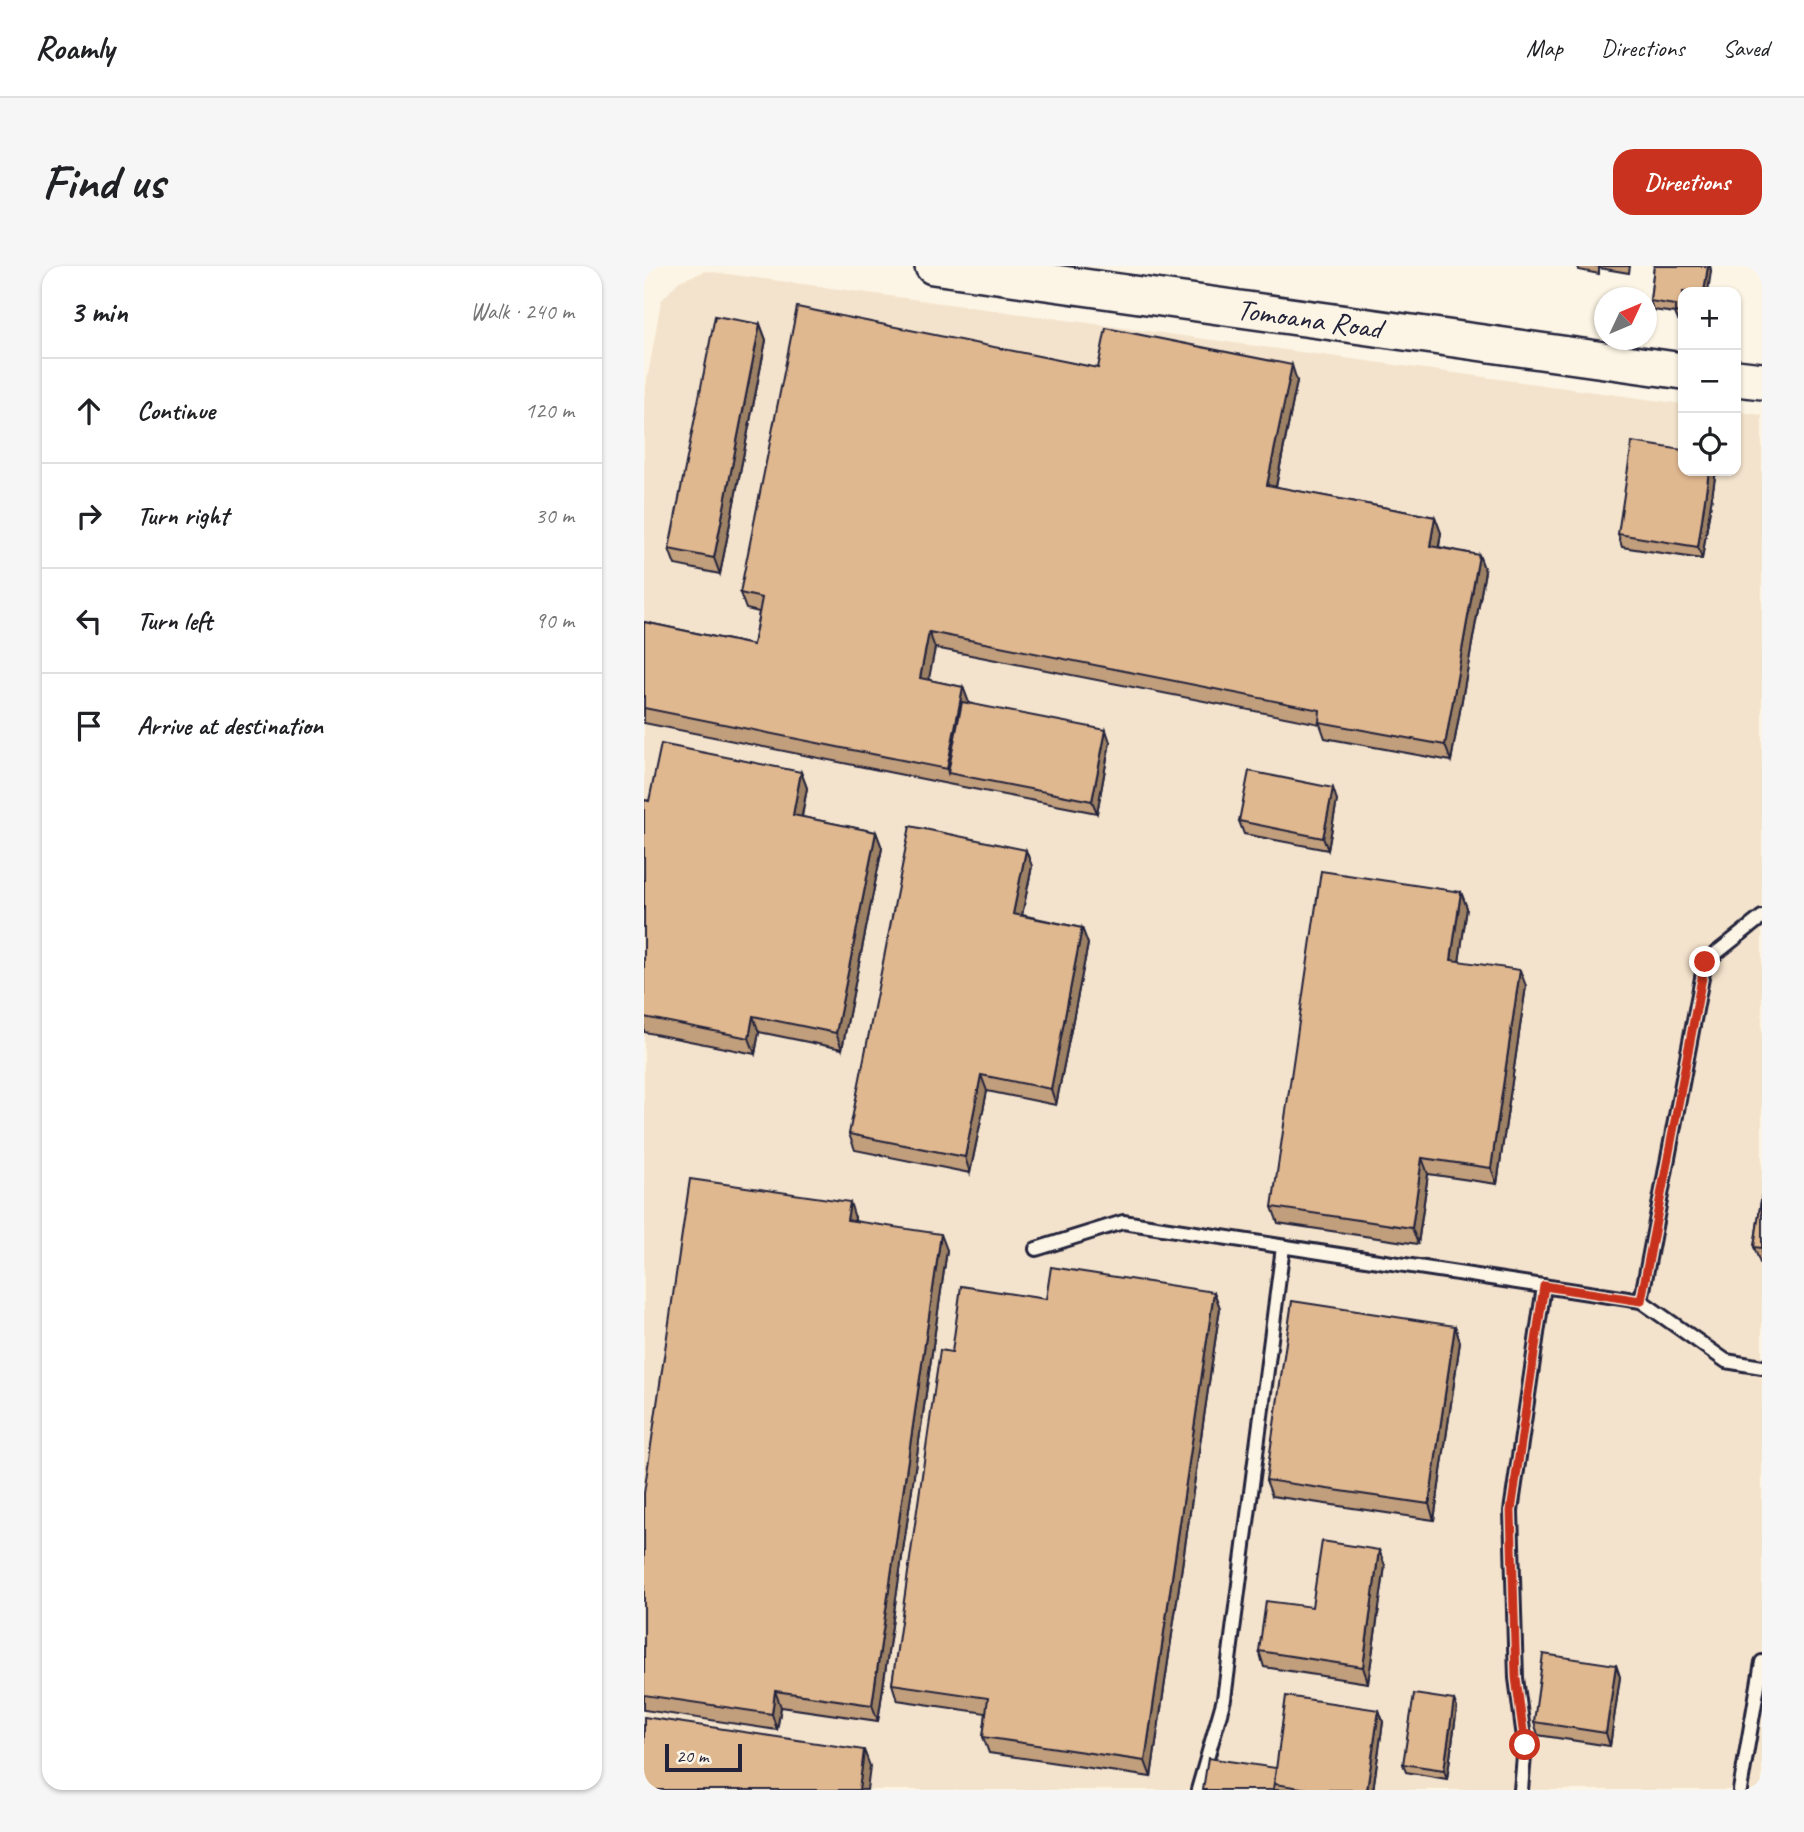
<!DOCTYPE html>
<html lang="en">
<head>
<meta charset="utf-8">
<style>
  body { margin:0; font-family:Caveat,sans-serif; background:#f6f6f6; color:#202124 }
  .controls { position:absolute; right:21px; top:21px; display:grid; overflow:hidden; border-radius:14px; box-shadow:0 2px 5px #0004 }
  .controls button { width:63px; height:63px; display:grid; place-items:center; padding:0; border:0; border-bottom:2px solid #e0e0e0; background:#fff; color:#202124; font:35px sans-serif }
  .compass { position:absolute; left:950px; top:21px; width:63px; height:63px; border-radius:50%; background:#fff; box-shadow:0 2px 5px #0004; rotate:46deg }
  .scale { position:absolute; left:21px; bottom:18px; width:77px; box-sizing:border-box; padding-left:7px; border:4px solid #22223b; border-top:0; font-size:19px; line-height:24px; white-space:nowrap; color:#22223b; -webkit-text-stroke:5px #fcf5e5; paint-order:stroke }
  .stop { position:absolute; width:21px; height:21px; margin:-16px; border:5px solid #c8321e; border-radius:50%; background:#fff }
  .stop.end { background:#c8321e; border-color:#fff; box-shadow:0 2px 7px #0008 }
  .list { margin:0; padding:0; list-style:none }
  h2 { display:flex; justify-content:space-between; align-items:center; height:91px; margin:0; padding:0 28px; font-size:30px }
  h2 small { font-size:23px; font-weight:400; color:#757577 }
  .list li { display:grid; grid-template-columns:46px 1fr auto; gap:21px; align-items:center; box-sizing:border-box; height:105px; padding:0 28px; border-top:2px solid #e0e0e0 }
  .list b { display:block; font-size:26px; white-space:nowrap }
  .list em { font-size:23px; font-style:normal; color:#757577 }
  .icon { flex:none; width:38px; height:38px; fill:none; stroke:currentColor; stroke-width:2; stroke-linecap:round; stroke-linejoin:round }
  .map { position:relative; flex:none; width:1118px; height:1524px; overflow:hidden; border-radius:21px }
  header { display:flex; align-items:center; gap:42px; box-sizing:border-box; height:98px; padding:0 35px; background:#fff; border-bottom:2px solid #e0e0e0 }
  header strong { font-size:33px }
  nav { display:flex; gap:38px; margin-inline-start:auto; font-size:24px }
  .intro { display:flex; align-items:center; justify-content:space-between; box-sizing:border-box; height:168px; padding:0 42px }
  h1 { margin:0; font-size:49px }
  .button { padding:18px 32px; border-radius:21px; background:#c8321e; color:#fff; font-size:24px; font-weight:700 }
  main { display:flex; gap:42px; padding:0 42px }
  aside { flex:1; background:#fff; border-radius:21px; box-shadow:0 2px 5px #0004 }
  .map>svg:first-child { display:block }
  .built { fill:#f4e3cc }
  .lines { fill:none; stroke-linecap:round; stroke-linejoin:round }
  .lane-casing { stroke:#22223b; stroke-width:18 }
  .secondary-casing { stroke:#22223b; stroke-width:40 }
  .lane { stroke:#fcf5e5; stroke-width:12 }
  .secondary { stroke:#fcf5e5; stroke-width:35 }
  .wall { fill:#c19e7c; stroke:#22223b; stroke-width:2 }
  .shaded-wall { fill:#9d8165; stroke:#22223b; stroke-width:2 }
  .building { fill:#e0b890; stroke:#22223b; stroke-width:2 }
  .route { stroke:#c8321e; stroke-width:9 }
  .labels { text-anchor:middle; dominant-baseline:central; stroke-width:7; stroke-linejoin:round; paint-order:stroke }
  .street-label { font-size:30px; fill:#22223b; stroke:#fcf5e5 }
</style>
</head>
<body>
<header>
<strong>Roamly</strong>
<nav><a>Map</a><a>Directions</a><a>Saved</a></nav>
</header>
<div class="intro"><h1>Find us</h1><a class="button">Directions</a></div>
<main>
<aside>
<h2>3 min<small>Walk · 240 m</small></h2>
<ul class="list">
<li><svg class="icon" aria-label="ahead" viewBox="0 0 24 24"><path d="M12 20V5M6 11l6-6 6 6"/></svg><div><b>Continue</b></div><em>120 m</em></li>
<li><svg class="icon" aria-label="right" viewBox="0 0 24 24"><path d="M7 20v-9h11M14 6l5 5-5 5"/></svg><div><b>Turn right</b></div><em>30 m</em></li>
<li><svg class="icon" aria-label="left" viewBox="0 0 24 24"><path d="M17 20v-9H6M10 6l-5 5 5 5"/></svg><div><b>Turn left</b></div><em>90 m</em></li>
<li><svg class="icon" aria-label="arrive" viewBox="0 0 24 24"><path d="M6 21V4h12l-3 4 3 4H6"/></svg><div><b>Arrive at destination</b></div></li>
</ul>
</aside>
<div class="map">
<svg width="1118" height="1524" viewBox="0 0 1118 1524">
  <rect width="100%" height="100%" fill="#fcf5e5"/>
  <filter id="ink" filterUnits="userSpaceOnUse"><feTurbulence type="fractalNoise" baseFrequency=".0143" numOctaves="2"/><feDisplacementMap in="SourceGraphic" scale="14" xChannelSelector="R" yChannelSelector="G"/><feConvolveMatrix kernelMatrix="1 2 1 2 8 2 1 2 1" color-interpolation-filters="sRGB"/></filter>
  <g filter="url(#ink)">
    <polygon class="built" points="62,5 1039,138 1039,205 1092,205 1092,145 1118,149 1118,1524 0,1524 0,132 17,35 35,15"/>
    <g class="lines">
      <defs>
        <g id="lane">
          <polyline points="1118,651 1061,696 997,1035 1082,1095 1118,1101"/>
          <polyline points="392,983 479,956 997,1035"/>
          <polyline points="554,1524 580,1433 639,981"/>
          <polyline points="877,1524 881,1479 872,1412 867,1245 900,1020"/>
          <polyline points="1096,1524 1118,1396"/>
        </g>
        <g id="secondary">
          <path id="s1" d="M289,0l750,105"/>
          <polyline points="1092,112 1118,115"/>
        </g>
      </defs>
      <use href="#lane" class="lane-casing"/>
      <use href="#secondary" class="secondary-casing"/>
      <use href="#lane" class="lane"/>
      <use href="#secondary" class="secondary"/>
    </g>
    <g class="wall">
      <polygon points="934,0 986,0 985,7 955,2 955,8 935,4"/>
      <polygon points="1010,0 1066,0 1067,5 1039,26 1039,55 1034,54 1031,47 1009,44 1006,35"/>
      <polygon points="116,58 122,74 76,308 31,299 25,283"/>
      <polygon points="454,102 653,115 632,221 791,251 797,267 795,281 835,289 841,305 807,495 681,472 676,458 291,382 284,414 319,421 325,437 466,476 453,547 309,519 0,457 0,356 109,379 115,346 102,343 96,327"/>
      <polygon points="1039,205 1072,205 1058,293 978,281 974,268"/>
      <polygon points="157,506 163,522 158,551 232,566 238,582 198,783 115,766 111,788 0,766 0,534 5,535"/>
      <polygon points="693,534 684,584 600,568 595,555"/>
      <polygon points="388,600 378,649 438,662 444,678 412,839 343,825 326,907 211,884 205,868"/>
      <polygon points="817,626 823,642 815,695 882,720 853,918 784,908 774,978 634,957 628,941"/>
      <polygon points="1118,928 1118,997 1116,997 1110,981"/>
      <polygon points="211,952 211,955 303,984 234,1455 137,1441 133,1464 0,1444 0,1227"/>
      <polygon points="570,1026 576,1042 507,1511 345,1487 339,1471 342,1447 253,1434 248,1418 308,1086"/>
      <polygon points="811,1060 816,1076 790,1254 628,1230 622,1214"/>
      <polygon points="735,1284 741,1300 724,1417 620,1401 615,1385"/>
      <polygon points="972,1399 976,1411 966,1480 894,1469 890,1456"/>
      <polygon points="810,1434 813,1442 803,1513 762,1506 759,1498"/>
      <polygon points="735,1444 739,1456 729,1524 559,1524 632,1502"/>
    </g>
    <g class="shaded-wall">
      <polygon points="1064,0 1066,0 1067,5 1064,26 1060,26"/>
      <polygon points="116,58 122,74 76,308 70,292"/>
      <polygon points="648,99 653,115 629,235 623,219"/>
      <polygon points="1065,205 1072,205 1058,293 1054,281"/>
      <polygon points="791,251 797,267 792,296 786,280"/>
      <polygon points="835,289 841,305 807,495 801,479"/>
      <polygon points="285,366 291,382 282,428 276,412"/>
      <polygon points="319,421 325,437 304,507 303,503"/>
      <polygon points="462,464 466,476 453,547 448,535"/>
      <polygon points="157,506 163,522 155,565 149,549"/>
      <polygon points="689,522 693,534 684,584 679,572"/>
      <polygon points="232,566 238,582 198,783 192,767"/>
      <polygon points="382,584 388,600 375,664 369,648"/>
      <polygon points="817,626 823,642 813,710 807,694"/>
      <polygon points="438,662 444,678 412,839 407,823"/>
      <polygon points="876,704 882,720 853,918 847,902"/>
      <polygon points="109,750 115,766 111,788 105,772"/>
      <polygon points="337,809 343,825 326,907 321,891"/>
      <polygon points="778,892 784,908 774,978 768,962"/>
      <polygon points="206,936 211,952 208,970 203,954"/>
      <polygon points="297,968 303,984 234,1455 228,1439"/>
      <polygon points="570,1026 576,1042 507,1511 501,1495"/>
      <polygon points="811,1060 816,1076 790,1254 785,1238"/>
      <polygon points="735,1284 741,1300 724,1417 719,1401"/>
      <polygon points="972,1399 976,1411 966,1480 962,1467"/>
      <polygon points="131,1425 137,1441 133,1464 128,1448"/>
      <polygon points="810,1434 813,1442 803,1513 800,1504"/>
      <polygon points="735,1444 739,1456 729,1524 723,1524"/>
      <polygon points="220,1484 226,1500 223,1524 215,1524"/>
    </g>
    <g class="building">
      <polygon points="1010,0 1064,0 1060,26 1039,26 1039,47 1031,46 1031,39 1006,35"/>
      <polygon points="153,41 454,102 462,62 648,99 623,219 791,251 786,280 835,289 801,479 675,456 676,444 285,366 276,412 319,421 303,503 0,442 0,356 109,379 118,332 96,327"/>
      <polygon points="71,50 116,58 70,292 25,283"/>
      <polygon points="988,176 1039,184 1039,205 1065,205 1054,281 974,268"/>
      <polygon points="318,436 462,464 448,535 304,507"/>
      <polygon points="17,478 157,506 149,549 232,566 192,767 109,750 105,772 0,751 0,534 5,535"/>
      <polygon points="605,505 689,522 679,572 595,555"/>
      <polygon points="266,560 382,584 369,648 438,662 407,823 337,809 321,891 205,868"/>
      <polygon points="677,605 817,626 807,694 876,704 847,902 778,892 768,962 628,941"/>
      <polygon points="46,913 206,936 203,954 297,968 228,1439 131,1425 128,1448 0,1429 0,1227"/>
      <polygon points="1118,928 1118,982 1110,981"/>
      <polygon points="407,1001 570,1026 501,1495 339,1471 344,1432 248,1418 296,1084 308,1086 317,1020 402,1033"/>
      <polygon points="648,1035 811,1060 785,1238 622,1214"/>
      <polygon points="678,1275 735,1284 719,1401 615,1385 622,1335 668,1341"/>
      <polygon points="899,1388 972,1399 962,1467 890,1456"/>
      <polygon points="770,1428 810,1434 800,1504 759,1498"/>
      <polygon points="642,1430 735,1444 723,1524 671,1524 630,1518"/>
      <polygon points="0,1451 220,1484 215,1524 0,1524"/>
      <polygon points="564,1492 632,1502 629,1524 559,1524"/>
    </g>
  </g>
  <g class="lines" filter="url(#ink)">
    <polyline class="route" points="881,1479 872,1412 867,1245 900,1020 997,1035 1061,696"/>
  </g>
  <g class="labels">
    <g class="street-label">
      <text stroke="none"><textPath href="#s1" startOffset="380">Tomoana Road</textPath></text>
    </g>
  </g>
</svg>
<div class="controls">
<button>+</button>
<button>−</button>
<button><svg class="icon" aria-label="locate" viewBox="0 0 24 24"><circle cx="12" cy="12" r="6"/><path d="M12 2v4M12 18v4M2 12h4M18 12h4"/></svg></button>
</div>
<svg class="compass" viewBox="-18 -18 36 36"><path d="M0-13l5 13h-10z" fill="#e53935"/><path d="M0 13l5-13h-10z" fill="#757577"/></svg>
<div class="scale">20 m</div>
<div class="stop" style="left:881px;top:1479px"></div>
<div class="stop end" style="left:1061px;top:696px"></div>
</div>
</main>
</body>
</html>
